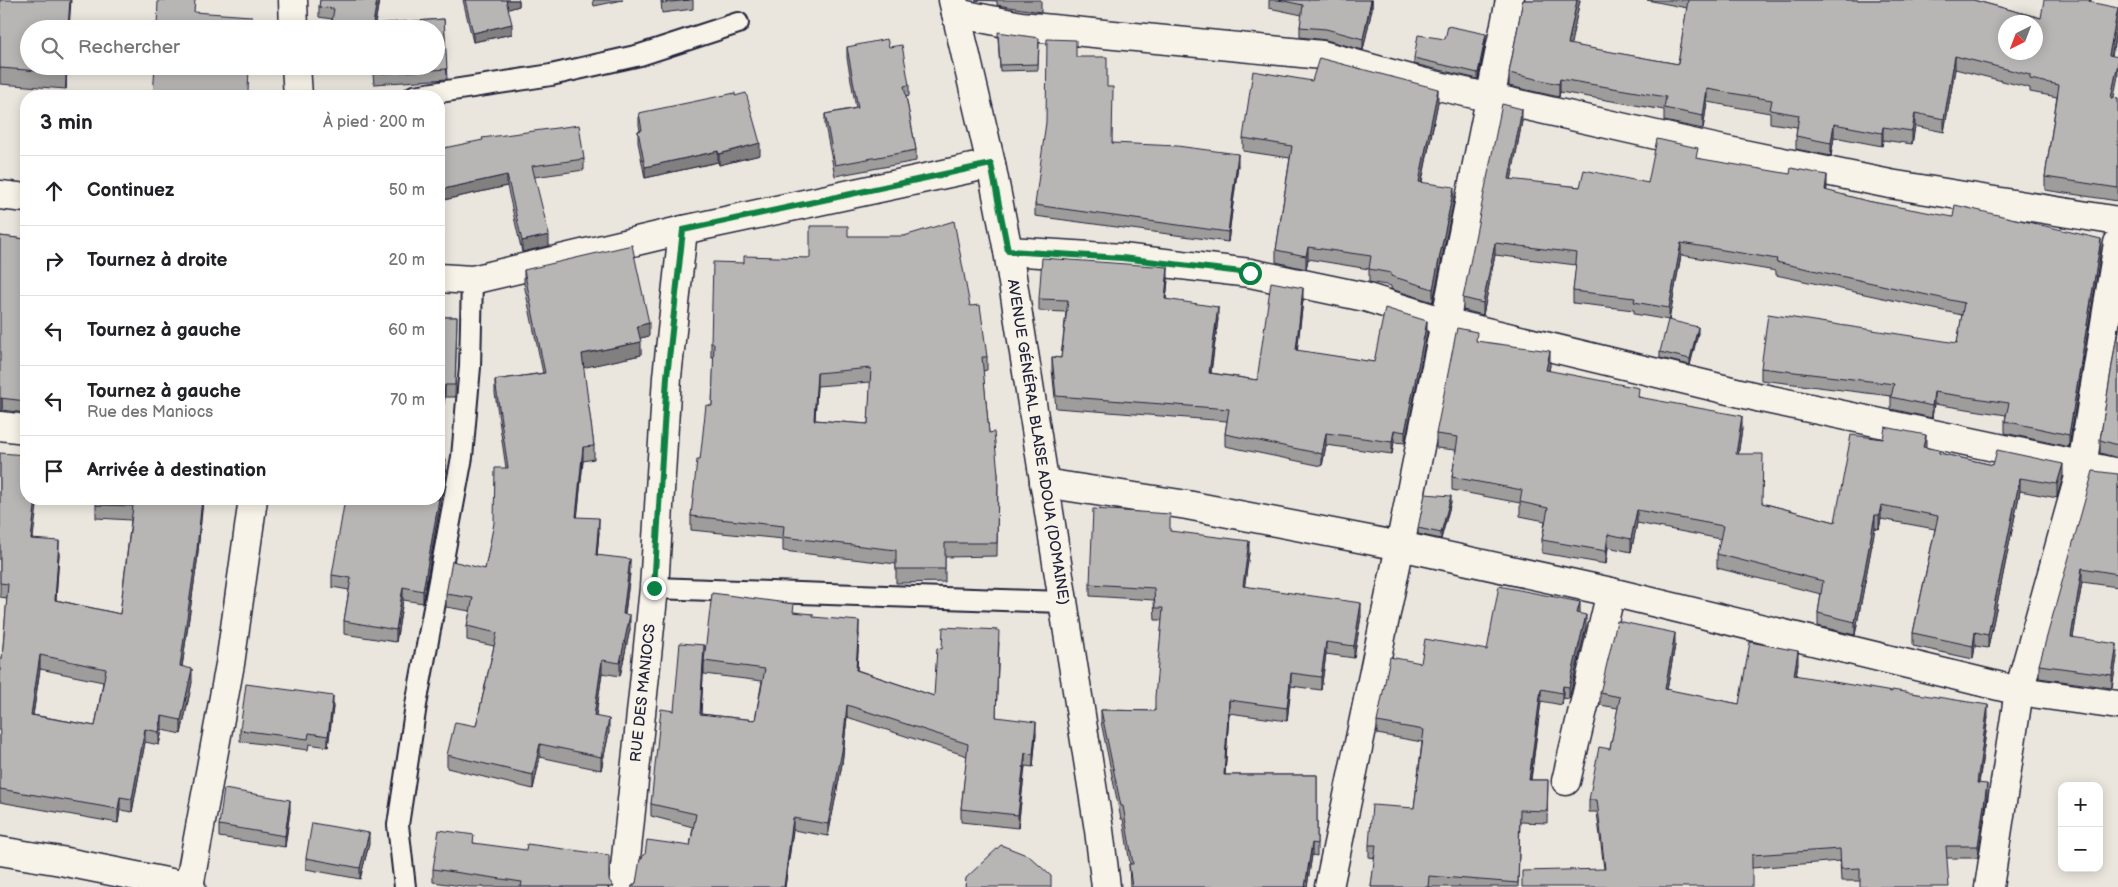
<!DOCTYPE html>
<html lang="fr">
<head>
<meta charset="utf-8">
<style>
  body { margin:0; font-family:"Balsamiq Sans",sans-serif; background:#f6f6f6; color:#202124 }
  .controls { position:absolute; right:15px; bottom:15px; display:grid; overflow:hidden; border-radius:10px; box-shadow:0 2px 12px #0003 }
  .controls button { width:45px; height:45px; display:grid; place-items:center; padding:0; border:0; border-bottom:1px solid #e0e0e0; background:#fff; color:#202124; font:25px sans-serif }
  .compass { position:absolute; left:1998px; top:15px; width:45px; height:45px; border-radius:50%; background:#fff; box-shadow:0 2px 12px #0003; rotate:222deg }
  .stop { position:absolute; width:15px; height:15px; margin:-11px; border:4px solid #0b8043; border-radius:50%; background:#fff }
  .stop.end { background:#0b8043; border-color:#fff; box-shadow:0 1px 5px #0008 }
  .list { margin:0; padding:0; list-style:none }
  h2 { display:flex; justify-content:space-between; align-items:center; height:65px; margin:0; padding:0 20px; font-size:21px }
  h2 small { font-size:16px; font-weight:400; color:#757577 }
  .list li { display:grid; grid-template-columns:32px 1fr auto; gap:15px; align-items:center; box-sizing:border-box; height:70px; padding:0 20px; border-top:1px solid #e0e0e0 }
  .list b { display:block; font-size:19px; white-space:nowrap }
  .list p { margin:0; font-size:16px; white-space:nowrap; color:#757577 }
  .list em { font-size:16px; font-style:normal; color:#757577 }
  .icon { flex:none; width:28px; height:28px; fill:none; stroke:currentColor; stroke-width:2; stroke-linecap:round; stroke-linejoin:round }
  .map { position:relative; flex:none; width:2118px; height:887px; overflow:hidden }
  .search { position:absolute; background:#fff; box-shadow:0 2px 12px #0003; left:20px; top:20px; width:425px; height:55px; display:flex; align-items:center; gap:12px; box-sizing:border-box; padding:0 18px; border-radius:28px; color:#757577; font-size:19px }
  .panel { position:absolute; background:#fff; box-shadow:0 2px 12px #0003; left:20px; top:90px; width:425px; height:415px; border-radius:20px }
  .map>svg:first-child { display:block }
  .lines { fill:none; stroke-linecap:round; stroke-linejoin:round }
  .service-casing { stroke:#22223b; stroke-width:24 }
  .minor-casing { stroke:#22223b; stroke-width:31 }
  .trunk-casing { stroke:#22223b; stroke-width:31 }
  .service { stroke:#f7f3e8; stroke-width:20 }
  .minor { stroke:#f7f3e8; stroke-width:28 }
  .trunk { stroke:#f7f3e8; stroke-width:28 }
  .wall { fill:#9e9d9c; stroke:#22223b; fill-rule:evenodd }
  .shaded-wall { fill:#817f7f; stroke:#22223b }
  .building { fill:#b8b6b5; stroke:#22223b; fill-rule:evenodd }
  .route { stroke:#0b8043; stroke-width:6 }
  .labels { text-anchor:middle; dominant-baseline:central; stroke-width:4; stroke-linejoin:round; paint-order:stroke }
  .street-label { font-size:15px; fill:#22223b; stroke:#f7f3e8 }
</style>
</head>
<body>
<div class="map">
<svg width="2118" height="887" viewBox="0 0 2118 887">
  <rect width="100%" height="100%" fill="#eae6de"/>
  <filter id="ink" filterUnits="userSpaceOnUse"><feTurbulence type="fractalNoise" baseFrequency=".02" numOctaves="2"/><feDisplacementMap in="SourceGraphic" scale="10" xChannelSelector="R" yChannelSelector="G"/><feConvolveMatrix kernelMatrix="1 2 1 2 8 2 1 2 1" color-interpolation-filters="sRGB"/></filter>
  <g filter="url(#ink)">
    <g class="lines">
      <defs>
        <g id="service">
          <polyline points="414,96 551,75 640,55 738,23"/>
          <polyline points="654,588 1063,602"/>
          <polyline points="405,887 398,825 416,705 462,457 470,367 472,280"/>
        </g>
        <g id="minor">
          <polyline points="293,0 294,29"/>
          <polyline points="953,0 991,164 1008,251 1099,830 1106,887"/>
          <polyline points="956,13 1021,26 1322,55 1425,83 1714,148 1890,184 2118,221"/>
          <polyline points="296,66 298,96"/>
          <polyline points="0,195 26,198"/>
          <polyline points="1008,251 1122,258 1250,273 1365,297 1445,322 1757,397 2118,473"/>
          <polyline points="439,278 472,280 683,230 991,164"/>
          <polyline points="0,426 26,429"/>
          <polyline points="1044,483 1187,505 1400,546 1611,592 2019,691 2118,705"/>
          <polyline points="1566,781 1611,592"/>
          <polyline points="189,887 230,664 253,499"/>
          <polyline points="623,887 654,588 667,377 683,230"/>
          <polyline points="1329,887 1400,546 1510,0"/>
          <polyline points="1989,887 2019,691 2082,466 2118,243"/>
        </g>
        <polyline id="trunk" points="0,851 61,861 191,887"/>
      </defs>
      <use href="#service" class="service-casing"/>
      <use href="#minor" class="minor-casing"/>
      <use href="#trunk" class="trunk-casing"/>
      <use href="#service" class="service"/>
      <use href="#minor" class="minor"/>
      <use href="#trunk" class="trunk"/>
    </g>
    <g class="wall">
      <polygon points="0,0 67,66 66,89 0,84"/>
      <polygon points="320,0 379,0 375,24 444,19 447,79 374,84 372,66 436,66 436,29 332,29 332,19 319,17 319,7"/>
      <polygon points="463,0 519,0 519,6 508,9 512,34 473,42"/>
      <polygon points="593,0 623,0 594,6"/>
      <polygon points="661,0 693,0 693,9 662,13"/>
      <polygon points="975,0 1041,0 1041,12 997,5 997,1"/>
      <polygon points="1269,0 1372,0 1372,9 1363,50 1326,40 1300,37 1300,27 1302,15 1269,8"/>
      <polygon points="1523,0 1580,0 1570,45 1678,64 1687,8 1647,0 1973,0 2041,18 2091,0 2091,3 2118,21 2112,56 2114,99 2118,99 2118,201 2045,190 2045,177 2057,97 2030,92 2030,88 1955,69 1944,132 1915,126 1912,144 1883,140 1882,146 1834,137 1831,156 1796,149 1796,136 1797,127 1770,123 1770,113 1707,102 1703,129 1664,121 1664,110 1560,92 1559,97 1509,86 1509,73"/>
      <polygon points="998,37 1039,43 1038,70 1000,71"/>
      <polygon points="1445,39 1486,40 1478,79 1414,64 1414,58"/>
      <polygon points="847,47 889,47 909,85 909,96 906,97 916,150 916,161 835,176 825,125 825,114 856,108 847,58"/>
      <polygon points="1076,57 1107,87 1112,143 1238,165 1228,242 1035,216 1035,205"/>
      <polygon points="1438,102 1422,182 1454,200 1433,302 1391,289 1391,286 1369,282 1369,269 1308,259 1306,269 1276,262 1276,250 1290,158 1243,151 1243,138"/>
      <polygon points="639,113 760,155 719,165 718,162 645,178 638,142 638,131 640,130 639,125"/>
      <polygon points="1522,121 1511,180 1580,187 1648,183 1698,159 1827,187 1826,191 1867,201 2101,251 2069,447 2005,433 2005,421 2006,415 1934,404 1932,418 1891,409 1891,396 1761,380 1761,368 1957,343 1962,315 1776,275 1776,271 1681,255 1669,320 1634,314 1634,310 1573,303 1573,291 1576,265 1495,255 1483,315 1463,310 1463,298"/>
      <polygon points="439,149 584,159 584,170 534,177 549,246 522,252 507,186 439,201"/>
      <polygon points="0,236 26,239 26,413 2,410"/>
      <path d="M848,236l122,70 17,51v13l-4,1 6,62 9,41 -1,82 -52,1v25l-49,1v-19l-113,-13v-12l-92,-9v-14l9,-56 12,-54 2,-49h-3v-14l33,-80 66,-5zM871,382l-3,42 -53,-4 2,-34z"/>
      <polygon points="524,270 649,336 640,338 641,355 583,367 594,446 594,459 583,461 577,517 599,532 597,555 630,573 625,614 630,629 620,676 602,673 596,716 609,732 601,770 540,757 533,789 447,768 447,755 476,726 494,646 467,640 467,626 470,611 446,607 446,594 485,569 506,468 495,393 495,380 543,373 524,284"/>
      <polygon points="1168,279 1166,300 1218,319 1211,373 1257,380 1303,300 1297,351 1374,362 1427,333 1405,443 1394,442 1392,454 1326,445 1322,466 1225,446 1225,434 1227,421 1056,408 1052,369 1052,357 1061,358 1066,312 1039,311 1039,299"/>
      <polygon points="439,317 457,317 455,397 445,397 439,430"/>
      <polygon points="2118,328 2118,458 2100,453 2100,440"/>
      <polygon points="1698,333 1690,365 1660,358 1660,352"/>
      <polygon points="1477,341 1550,365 1549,371 1639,397 1742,429 1738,454 1762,503 1835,522 1926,447 1939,453 1993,465 2063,477 2057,498 2020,491 1988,648 1975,646 1973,659 1913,646 1913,633 1935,529 1881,519 1879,529 1875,528 1855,635 1818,626 1818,613 1821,594 1717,568 1717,554 1721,539 1637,523 1631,552 1608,547 1606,564 1542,553 1542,540 1545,521 1520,516 1520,503 1452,490 1452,477 1456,450 1436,448 1436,434"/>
      <path d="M0,453l33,86 26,15 -3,46 64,14 11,-94 -35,-2v-13l107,-6 -6,63 -15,105 10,15 -11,52 -19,-4 -3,15 -14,-3 -13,70 -12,-2 -2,13 -118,-21v-143h2l5,-61 -7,-1zM40,669l63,13 -8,44 -62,-11z"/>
      <polygon points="446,471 423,603 403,600 396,642 344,634 344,621 349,590 332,587 332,575"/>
      <polygon points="2118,474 2118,587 2082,582 2073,637 2117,657 2112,688 2039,678 2039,665"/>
      <polygon points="1451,502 1441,539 1418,534 1418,528"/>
      <polygon points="1170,531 1249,553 1244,587 1361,616 1354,658 1326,654 1321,690 1291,686 1287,721 1229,713 1225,775 1317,775 1317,856 1312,855 1307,887 1130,887 1129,864 1130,864 1123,819 1121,819 1101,722 1101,710 1155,711 1162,620 1155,620 1154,600 1090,596 1090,584"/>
      <polygon points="794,612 813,617 859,634 857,670 934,696 942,649 999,642 996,717 1036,734 1033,767 1025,766 1018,828 961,822 961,809 967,756 847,717 842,764 828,836 793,830 785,887 631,887 636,883 642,859 645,855 690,846 693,827 651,816 651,804 674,711 704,658 701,714 755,720 762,681 704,674 704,661"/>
      <polygon points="1580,614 1586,627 1569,699 1563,698 1562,705 1541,701 1531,780 1548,780 1547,823 1520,822 1518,887 1371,887 1375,858 1369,857 1369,845 1414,808 1422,742 1377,734 1377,722 1421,663 1487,650"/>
      <polygon points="1675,645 1667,690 1739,704 1798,663 1796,676 1988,717 1979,784 1987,797 1978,858 1947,858 1860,881 1841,881 1840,861 1752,868 1604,869 1597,812 1589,812 1589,800 1610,749 1618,708 1600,705 1600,693"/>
      <polygon points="333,707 328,747 309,744 308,750 240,741 240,730"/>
      <polygon points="290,811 285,847 219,837 219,825"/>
      <polygon points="474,843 609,881 614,887 469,887 433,882 433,869"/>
      <polygon points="369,844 360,879 306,869 306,858"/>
    </g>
    <g class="shaded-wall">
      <polygon points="70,0 71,0 69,29 68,29"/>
      <polygon points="377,0 379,0 374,29 373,24"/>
      <polygon points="506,0 519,0 519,6 506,10"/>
      <polygon points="1372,0 1372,9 1363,50 1363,39"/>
      <polygon points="1577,0 1580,0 1568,58 1568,44"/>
      <polygon points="2118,8 2118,21 2109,69 2109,55"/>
      <polygon points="512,24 512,34 473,42 473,33"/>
      <polygon points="1486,34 1486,40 1478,79 1478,73"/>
      <polygon points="1955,56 1955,69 1944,132 1944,119"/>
      <polygon points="2118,63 2118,76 2111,112 2111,98"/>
      <polygon points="66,66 67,66 66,89"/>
      <polygon points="1560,79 1560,92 1559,97 1559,84"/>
      <polygon points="1438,89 1438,102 1419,194 1419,182"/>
      <polygon points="1707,89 1707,102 1703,129 1703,116"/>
      <polygon points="1522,109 1522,121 1509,192 1509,179"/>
      <polygon points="1915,113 1915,126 1912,144 1912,131"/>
      <polygon points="1834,124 1834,137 1831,156 1831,143"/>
      <polygon points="1883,127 1883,140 1882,146 1882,133"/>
      <polygon points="760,143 760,155 719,165 719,154"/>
      <polygon points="718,151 718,162 645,178 645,167"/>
      <polygon points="1238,154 1238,165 1228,242 1228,232"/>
      <polygon points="507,175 507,186 439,201 439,190"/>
      <polygon points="1827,175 1827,187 1825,203 1825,190"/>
      <polygon points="1454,187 1454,200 1433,302 1433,289"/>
      <polygon points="549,235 549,246 522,252 522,241"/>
      <polygon points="2101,239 2101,251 2069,447 2069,435"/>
      <polygon points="1495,243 1495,255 1483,315 1483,303"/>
      <polygon points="1681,243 1681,255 1669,320 1669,308"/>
      <polygon points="1308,247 1308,259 1306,269 1306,256"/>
      <polygon points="1168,267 1168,279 1165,311 1165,299"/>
      <polygon points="1303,288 1303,300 1296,362 1296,350"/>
      <polygon points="1218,307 1218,319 1209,385 1209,373"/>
      <polygon points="1427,321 1427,333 1405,443 1405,432"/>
      <polygon points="649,323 649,336 637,339 637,326"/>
      <polygon points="1698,327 1698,333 1690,365 1690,359"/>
      <polygon points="641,342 641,355 582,368 582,354"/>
      <polygon points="1550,351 1550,365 1546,384 1546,370"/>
      <polygon points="817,373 817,386 814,433 814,420"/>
      <polygon points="445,385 445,397 439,430 439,418"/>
      <polygon points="1934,392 1934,404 1932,418 1932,406"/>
      <polygon points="0,398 2,398 2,410 0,411"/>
      <polygon points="1742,416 1742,429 1736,467 1736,454"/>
      <polygon points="1394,430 1394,442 1392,454 1392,442"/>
      <polygon points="1326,433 1326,445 1322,466 1322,454"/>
      <polygon points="1926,435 1926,448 1923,447"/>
      <polygon points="583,447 583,461 576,530 576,517"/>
      <polygon points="446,459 446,471 423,603 423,591"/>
      <polygon points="2063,464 2063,477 2057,498 2057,484"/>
      <polygon points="2020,478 2020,491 1988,648 1988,635"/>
      <polygon points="1451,496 1451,502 1441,539 1441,533"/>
      <polygon points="36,499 38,499 31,553 31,539"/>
      <polygon points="202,499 203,499 197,562 180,680 180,666"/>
      <polygon points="1881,505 1881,519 1879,529 1879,515"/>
      <polygon points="1637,510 1637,523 1631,552 1631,539"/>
      <polygon points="1875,515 1875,528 1855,635 1855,622"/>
      <polygon points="599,518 599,532 596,568 596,555"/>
      <polygon points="1608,534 1608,547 1606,564 1606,551"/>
      <polygon points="59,541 59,554 55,613 55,600"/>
      <polygon points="1249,541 1249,553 1243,599 1243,586"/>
      <polygon points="630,559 630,573 623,628 623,614"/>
      <polygon points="2082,568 2082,582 2071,650 2071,637"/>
      <polygon points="403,587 403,600 396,642 396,630"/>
      <polygon points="1580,602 1580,614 1577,613"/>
      <polygon points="1361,603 1361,616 1354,658 1354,646"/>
      <polygon points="630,615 630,629 620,676 620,663"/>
      <polygon points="1586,615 1586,627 1569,699 1569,687"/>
      <polygon points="859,621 859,634 856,683 856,670"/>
      <polygon points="1975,632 1975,646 1973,659 1973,646"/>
      <polygon points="1675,633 1675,645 1665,701 1665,689"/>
      <polygon points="1326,642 1326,654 1321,690 1321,677"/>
      <polygon points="2117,644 2117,657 2112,688 2112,675"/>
      <polygon points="704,645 704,658 700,727 700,714"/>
      <polygon points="1798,651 1798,663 1794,688 1794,675"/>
      <polygon points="40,655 40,669 31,728 31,715"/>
      <polygon points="602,660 602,673 594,729 594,716"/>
      <polygon points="192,669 192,682 181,734 181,720"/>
      <polygon points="1291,673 1291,686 1287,721 1287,708"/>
      <polygon points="1563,686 1563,698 1562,705 1562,693"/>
      <polygon points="1541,689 1541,701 1529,792 1529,780"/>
      <polygon points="333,696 333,707 328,747 328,736"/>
      <polygon points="1229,700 1229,713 1224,788 1224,775"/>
      <polygon points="847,705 847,717 842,764 828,836 828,824"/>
      <polygon points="1988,705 1988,717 1977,796 1977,783"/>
      <polygon points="162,716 162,730 159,745 159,732"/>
      <polygon points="609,719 609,732 601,770 601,757"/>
      <polygon points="1036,722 1036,734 1033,767 1033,754"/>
      <polygon points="145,729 145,742 132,812 132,799"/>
      <polygon points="540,744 540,757 533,789 533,775"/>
      <polygon points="1025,753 1025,766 1018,828 1018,815"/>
      <polygon points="1987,784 1987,797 1978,858 1978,846"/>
      <polygon points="120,797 120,810 118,823 118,809"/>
      <polygon points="290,800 290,811 285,847 285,836"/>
      <polygon points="793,818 793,830 785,887 784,887"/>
      <polygon points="369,833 369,844 360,879 360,868"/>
      <polygon points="1312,843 1312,855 1307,887 1305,887"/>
    </g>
    <g class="building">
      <polygon points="0,0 70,0 68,29 29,29 29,66 66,66 66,73 0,68"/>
      <polygon points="158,0 195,0 194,12 251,16 251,29 157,29"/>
      <polygon points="320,0 377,0 373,24 444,19 447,69 374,74 373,66 436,66 436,29 371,29 371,27 332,21 334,9 319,7"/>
      <polygon points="465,0 506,0 512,24 473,33"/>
      <polygon points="662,0 689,0 662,3"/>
      <polygon points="1279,0 1371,0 1363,39 1326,29 1300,27 1303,5"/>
      <path d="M1523,0h54l-9,44 110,20 10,-64h285l68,18 3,-18h46l-1,2 29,6 -9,47 9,2v6l-7,35 7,1v89l-73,-11 14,-92 -29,-6v-4l-75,-19 -11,63 -29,-6 -3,18 -29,-4 -1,6 -48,-9 -3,19 -35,-7 3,-21 -29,-5 2,-10 -65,-11 -4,27 -39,-8 2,-11 -106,-18 -1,5 -50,-11zM2006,22h30v30h-30z"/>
      <polygon points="1448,26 1486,34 1478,73 1414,58 1418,35 1445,39"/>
      <polygon points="998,32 1039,38 1038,64 1000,65"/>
      <polygon points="887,39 889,47 902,45 909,85 904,86 916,150 835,165 825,114 858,108 847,47"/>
      <polygon points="1047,39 1076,40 1076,57 1107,57 1107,87 1113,87 1112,143 1177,146 1238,154 1228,232 1035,205 1046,122"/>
      <polygon points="1319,58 1438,89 1419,182 1454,187 1433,289 1391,276 1391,273 1369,269 1371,256 1308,247 1306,256 1276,250 1292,146 1243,138 1253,71 1312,81"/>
      <polygon points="155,66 249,66 248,92 257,92 257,96 115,96 115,94 153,96"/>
      <polygon points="735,93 735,96 746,93 760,143 719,154 718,151 645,167 638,131 642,130 639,113"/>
      <polygon points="1502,104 1522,109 1509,179 1580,187 1584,170 1648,183 1657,139 1698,148 1696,158 1790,174 1791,168 1827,175 1825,190 1867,201 1953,217 1955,205 2101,239 2069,435 2005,421 2009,403 1934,392 1932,406 1891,397 1894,384 1761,368 1768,314 1957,343 1964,303 1776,262 1777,259 1681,243 1669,308 1634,302 1635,298 1573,291 1577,253 1495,243 1483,303 1463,298"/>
      <polygon points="579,125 584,159 532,166 549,235 522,241 507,175 439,190 439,149 483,140 482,138"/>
      <path d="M954,221l16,85 10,-1 7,52h-5l7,76 5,-1 4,42 -1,69h-52v26h-49v-19l-113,-13 1,-11 -93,-10 6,-56h3l6,-55 6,1 2,-63h-3l2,-81 31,1v-7l66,2v-32h38v10h56zM871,368l-3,56 -54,-4 3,-47z"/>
      <polygon points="0,236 26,239 26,401 0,398"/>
      <polygon points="632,245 649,323 637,326 641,342 582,354 594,446 583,447 576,517 599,518 596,555 630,559 623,614 630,615 620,663 602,660 594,716 609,719 601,757 540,744 533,775 447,755 455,722 476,726 497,633 467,626 473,598 446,594 452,561 485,569 494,523 495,468 508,468 495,380 545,373 524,270"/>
      <polygon points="1042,258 1168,267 1165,299 1218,307 1209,373 1257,380 1271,282 1303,288 1296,350 1374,362 1385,308 1427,321 1405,432 1394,430 1392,442 1326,433 1322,454 1225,434 1229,409 1056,396 1052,357 1061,358 1068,300 1039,299"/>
      <polygon points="439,317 457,317 455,385 445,385 439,418"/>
      <polygon points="1668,320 1698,327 1690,359 1660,352"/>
      <polygon points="1457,328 1477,332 1476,341 1550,351 1546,370 1639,388 1638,397 1742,416 1736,454 1763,454 1762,503 1835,522 1851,435 1883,439 1885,427 1926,435 1923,447 1939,450 1939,453 1993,465 1997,450 2063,464 2057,484 2020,478 1988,635 1975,632 1973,646 1913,633 1938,516 1881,505 1879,515 1875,515 1855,622 1818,613 1823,581 1717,554 1723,526 1637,510 1631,539 1608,534 1606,551 1542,540 1548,508 1520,502 1522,490 1452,477 1458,437 1436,434"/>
      <polygon points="2118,328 2118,445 2100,440"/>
      <path d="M0,453l26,2v44h10l-5,40 28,2 -4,59 65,14 13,-108 -37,-1v-6h106l-5,50 -17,117 12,3 -11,51 -19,-4 -3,16 -14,-3 -13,70 -12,-2 -2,12 -118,-20v-130h2l6,-75 -8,-1zM40,655l66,14 -11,57 -64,-11z"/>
      <polygon points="439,458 446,459 423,591 403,587 396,630 344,621 351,578 332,575 345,499 439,499"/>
      <polygon points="2093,471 2118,474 2118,574 2082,568 2071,637 2117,644 2112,675 2039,665"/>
      <polygon points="1425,494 1451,496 1441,533 1418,528"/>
      <polygon points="1093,509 1170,514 1170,531 1249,541 1243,586 1361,603 1354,646 1326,642 1321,677 1291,673 1287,708 1229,700 1224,775 1317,775 1317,844 1312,843 1305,887 1132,887 1129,864 1133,864 1123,806 1121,806 1101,710 1155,711 1155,697 1163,608 1155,608 1154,588 1090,584"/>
      <polygon points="1499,586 1580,602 1577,613 1586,615 1569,687 1563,686 1562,693 1541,689 1529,780 1548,780 1547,811 1520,810 1518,883 1429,876 1428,887 1371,887 1376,845 1369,845 1372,805 1414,808 1424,730 1377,722 1390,657 1421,663 1425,639 1487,650"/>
      <polygon points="712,593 794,604 793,612 813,614 813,617 859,621 856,670 934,696 937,648 942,649 943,627 999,630 996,717 1036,722 1033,754 1025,753 1018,815 961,809 968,744 847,705 842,751 828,824 793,818 784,887 631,887 636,883 640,859 642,859 643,855 645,855 647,840 690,846 696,814 651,804 661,709 674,711 680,643 704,645 700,714 755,720 765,669 704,661"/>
      <polygon points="1617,621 1675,633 1665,689 1739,704 1750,642 1798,651 1794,675 1892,692 1892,690 1988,705 1977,783 1987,784 1978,846 1946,846 1949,887 1860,887 1860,868 1841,869 1840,849 1752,855 1752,887 1522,887 1522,871 1605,869 1597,800 1589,800 1599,747 1610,749 1620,697 1600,693"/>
      <polygon points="246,684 333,696 328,736 309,733 308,739 240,730"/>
      <polygon points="224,789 290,800 285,836 219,825"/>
      <polygon points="312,823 369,833 360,868 306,858"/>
      <polygon points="439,830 474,835 473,843 526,850 527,844 609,855 609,880 614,887 521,887 522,882 433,869"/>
      <polygon points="1001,845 1029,856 1051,876 1051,887 965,887 966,878"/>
    </g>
  </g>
  <g class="lines" filter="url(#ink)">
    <polyline class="route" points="654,588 667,377 683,230 991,164 1008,251 1122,258 1250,273"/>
  </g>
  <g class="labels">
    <g class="street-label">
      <text transform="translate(1038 442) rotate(81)">AVENUE GÉNÉRAL BLAISE ADOUA (DOMAINE)</text>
      <text transform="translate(643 693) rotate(-84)">RUE DES MANIOCS</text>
    </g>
  </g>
</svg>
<div class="controls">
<button>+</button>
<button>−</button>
</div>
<svg class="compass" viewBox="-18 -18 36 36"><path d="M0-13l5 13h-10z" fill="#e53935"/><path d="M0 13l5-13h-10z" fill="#757577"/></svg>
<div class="stop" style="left:1250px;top:273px"></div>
<div class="stop end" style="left:654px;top:588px"></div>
<div class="search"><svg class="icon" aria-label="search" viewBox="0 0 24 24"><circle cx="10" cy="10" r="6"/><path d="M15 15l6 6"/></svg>Rechercher</div>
<section class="panel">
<h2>3 min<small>À pied · 200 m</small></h2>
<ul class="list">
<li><svg class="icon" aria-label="ahead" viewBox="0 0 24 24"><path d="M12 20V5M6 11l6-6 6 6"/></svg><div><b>Continuez</b></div><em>50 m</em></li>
<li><svg class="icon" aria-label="right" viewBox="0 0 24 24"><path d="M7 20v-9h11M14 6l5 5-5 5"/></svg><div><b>Tournez à droite</b></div><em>20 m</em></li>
<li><svg class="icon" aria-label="left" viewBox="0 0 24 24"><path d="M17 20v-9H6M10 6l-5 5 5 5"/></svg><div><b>Tournez à gauche</b></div><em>60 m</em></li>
<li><svg class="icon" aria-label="left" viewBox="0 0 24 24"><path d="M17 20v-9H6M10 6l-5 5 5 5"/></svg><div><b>Tournez à gauche</b><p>Rue des Maniocs</p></div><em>70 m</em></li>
<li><svg class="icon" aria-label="arrive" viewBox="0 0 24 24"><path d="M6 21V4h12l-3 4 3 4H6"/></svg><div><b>Arrivée à destination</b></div></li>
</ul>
</section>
</div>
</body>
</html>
